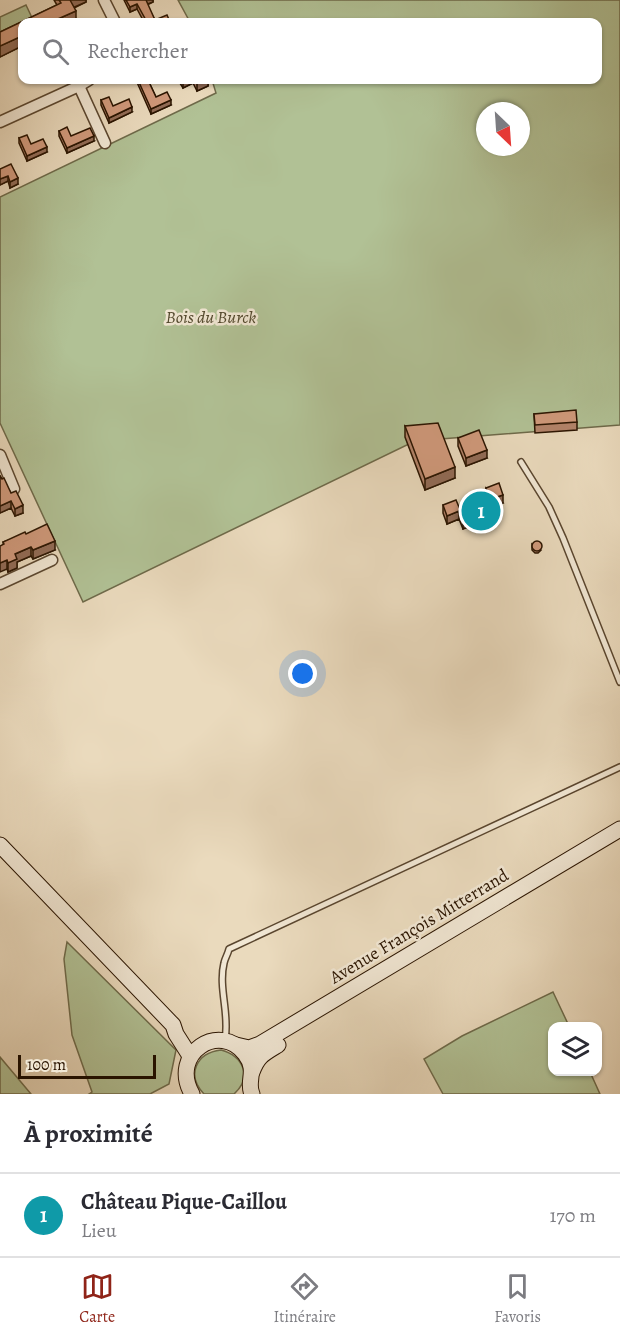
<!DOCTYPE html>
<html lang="fr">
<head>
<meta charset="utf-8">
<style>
  body { margin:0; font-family:Alegreya,serif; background:#f7f7f7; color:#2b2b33 }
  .controls { position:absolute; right:18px; bottom:18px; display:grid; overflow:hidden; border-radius:12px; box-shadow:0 2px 4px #0004 }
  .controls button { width:54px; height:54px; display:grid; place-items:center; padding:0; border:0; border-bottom:2px solid #e1e1e2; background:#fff; color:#2b2b33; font:30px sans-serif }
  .compass { position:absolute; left:476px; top:102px; width:54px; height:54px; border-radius:50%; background:#fff; box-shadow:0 2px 4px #0004; rotate:155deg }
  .scale { position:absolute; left:18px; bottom:15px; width:138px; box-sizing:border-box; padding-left:6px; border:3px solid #2a1400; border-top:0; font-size:16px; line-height:21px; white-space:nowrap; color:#2a1400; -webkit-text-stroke:4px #f1e7d4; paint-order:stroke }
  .you { position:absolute; left:303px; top:674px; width:21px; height:21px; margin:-15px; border:4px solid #fff; border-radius:50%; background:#1a73e8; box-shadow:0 0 0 9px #1a73e833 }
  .badge { display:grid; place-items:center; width:39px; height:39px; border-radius:50%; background:#8f2418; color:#fff; font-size:20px; font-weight:700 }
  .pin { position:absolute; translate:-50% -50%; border:3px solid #fff; box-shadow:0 2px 6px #0006 }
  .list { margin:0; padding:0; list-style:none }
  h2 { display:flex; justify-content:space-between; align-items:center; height:78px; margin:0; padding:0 24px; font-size:26px }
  h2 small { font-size:20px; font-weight:400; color:#7c7c81 }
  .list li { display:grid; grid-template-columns:39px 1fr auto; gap:18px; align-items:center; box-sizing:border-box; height:84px; padding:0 24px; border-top:2px solid #e1e1e2 }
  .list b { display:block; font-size:22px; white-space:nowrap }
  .list p { margin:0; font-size:20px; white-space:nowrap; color:#7c7c81 }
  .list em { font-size:20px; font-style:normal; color:#7c7c81 }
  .icon { flex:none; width:33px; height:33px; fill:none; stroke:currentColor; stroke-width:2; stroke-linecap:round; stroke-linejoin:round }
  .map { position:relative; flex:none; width:620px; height:1094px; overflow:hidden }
  .search { position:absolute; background:#fff; box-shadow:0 2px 4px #0004; left:18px; right:18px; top:18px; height:66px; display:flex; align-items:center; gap:15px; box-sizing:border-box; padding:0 21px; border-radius:12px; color:#7c7c81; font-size:22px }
  .sheet { height:162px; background:#fff }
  nav { display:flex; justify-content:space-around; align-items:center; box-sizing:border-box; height:84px; border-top:2px solid #e1e1e2; background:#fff; font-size:16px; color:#7c7c81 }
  nav a { display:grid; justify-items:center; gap:3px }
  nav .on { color:#8f2418 }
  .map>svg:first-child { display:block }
  .green { fill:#b1c195; stroke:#6e6a4a; stroke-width:1.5; fill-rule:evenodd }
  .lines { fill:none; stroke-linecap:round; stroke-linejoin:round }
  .lane-casing { stroke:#5a462f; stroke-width:8 }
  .street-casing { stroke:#5a462f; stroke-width:13 }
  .secondary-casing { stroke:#2a1400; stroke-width:17 }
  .lane { stroke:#f1e7d4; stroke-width:5 }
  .street { stroke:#f1e7d4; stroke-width:10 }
  .secondary { stroke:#f1e7d4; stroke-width:15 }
  .wall { fill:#b4846b; stroke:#2a1400; stroke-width:1.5 }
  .shaded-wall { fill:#926c57; stroke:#2a1400; stroke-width:1.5 }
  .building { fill:#d19a7c; stroke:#2a1400; stroke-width:1.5 }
  .labels { text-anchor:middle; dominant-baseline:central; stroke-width:5; stroke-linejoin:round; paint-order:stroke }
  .park-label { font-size:18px; font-style:italic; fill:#52482d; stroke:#f1e7d4 }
  .street-label { font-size:18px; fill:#2a1400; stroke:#f1e7d4 }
</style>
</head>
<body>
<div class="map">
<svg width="620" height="1094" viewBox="0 0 620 1094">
  <rect width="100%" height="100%" fill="#eadabd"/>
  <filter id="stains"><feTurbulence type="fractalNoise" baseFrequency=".00333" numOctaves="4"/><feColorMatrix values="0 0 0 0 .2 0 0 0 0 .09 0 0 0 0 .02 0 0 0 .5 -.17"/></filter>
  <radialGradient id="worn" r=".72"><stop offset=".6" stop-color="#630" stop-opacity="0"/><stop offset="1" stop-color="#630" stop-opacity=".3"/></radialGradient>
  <g class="green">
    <path d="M178,0h442v425l-205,16 -332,161 -83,-179v-226l216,-104 -4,-13h386v-58h-408zM485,111h36v36h-36z"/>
    <polygon points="26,5 34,22 22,22 0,40 0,17"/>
    <polygon points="67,942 176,1050 169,1084 150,1094 89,1094 92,1092 72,1035 64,959"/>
    <polygon points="553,992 569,1026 552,1026 552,1072 590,1072 600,1094 443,1094 424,1059 462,1036"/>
    <path d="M221,1050c22,6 32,27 13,44h-30c-18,-19 -8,-41 17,-44z"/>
    <polygon points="0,1057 31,1094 0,1094"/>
  </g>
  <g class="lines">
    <defs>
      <g id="lane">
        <polyline points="521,462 549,507 563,538 620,682"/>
        <path d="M225,1039c5,-24 -7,-51 -1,-76 1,-5 4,-9 5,-14l391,-182"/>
      </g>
      <g id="street">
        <polyline points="104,0 115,22"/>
        <polyline points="79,86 105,143"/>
        <polyline points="0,122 79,86 89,80"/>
        <polyline points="0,455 14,489"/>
        <polyline points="0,584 52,560"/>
      </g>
      <g id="secondary">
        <polyline points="0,845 173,1025 176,1034 190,1056"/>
        <polyline points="236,1045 249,1048 260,1044 620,829"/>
        <path d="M252,1072c6,-16 11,-18 26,-27"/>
        <path d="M192,1094c-23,-41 28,-73 53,-40 13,17 1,27 7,40"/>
      </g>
    </defs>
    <use href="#lane" class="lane-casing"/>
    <use href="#street" class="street-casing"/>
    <use href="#secondary" class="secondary-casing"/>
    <use href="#lane" class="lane"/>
    <use href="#street" class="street"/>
    <use href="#secondary" class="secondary"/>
  </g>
  <g class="wall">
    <polygon points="54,0 86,0 86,2 74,8 76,21 22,22 22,46 0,57 0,32 57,5"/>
    <polygon points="124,0 153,0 153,2 147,5 155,20 170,22 144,22 137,9 130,12"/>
    <polygon points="136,80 149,80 148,80 156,97 171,105 151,114"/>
    <polygon points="178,80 208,80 208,86 197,91 193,83 183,88"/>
    <polygon points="101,100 113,106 132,112 109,123 101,105"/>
    <polygon points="59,131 71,136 94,141 67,153 59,136"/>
    <polygon points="19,138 47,152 27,161 19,143"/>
    <polygon points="0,169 18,184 10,188 8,181 0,185"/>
    <polygon points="534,414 577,422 577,430 535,433"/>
    <polygon points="405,426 455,478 425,490 405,437"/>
    <polygon points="458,438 487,458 466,466 458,446"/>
    <polygon points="0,476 11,493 23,513 15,516 11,508 0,513"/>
    <polygon points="486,488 503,503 494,506 495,516 463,529 459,519 447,524 443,513 443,505 459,507 486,497"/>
    <polygon points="26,534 55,550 33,559 31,556 17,562 17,568 8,572 7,569 3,542"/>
    <polygon points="532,544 541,550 538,553 535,553 532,550"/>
  </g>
  <g class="shaded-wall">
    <polygon points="70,0 86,0 86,2 70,9"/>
    <polygon points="145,0 153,0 153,2 145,5"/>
    <polygon points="137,4 137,9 130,12 130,7"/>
    <polygon points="76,11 76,21 73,22 51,22"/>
    <polygon points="22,36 22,46 0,57 0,46"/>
    <polygon points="185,80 193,80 193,83 183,88 183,81"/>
    <polygon points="205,80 208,80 208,86 197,91 197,83"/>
    <polygon points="171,100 171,105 151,114 151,109"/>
    <polygon points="132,107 132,112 109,123 109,118"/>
    <polygon points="94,136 94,141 67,153 67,148"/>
    <polygon points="47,147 47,152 27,161 27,156"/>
    <polygon points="8,176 8,181 0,185 0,179"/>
    <polygon points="18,178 18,184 10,188 10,182"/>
    <polygon points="487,450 487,458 466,466 466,458"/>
    <polygon points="455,467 455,478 425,490 425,479"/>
    <polygon points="503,495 503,503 491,507 491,499"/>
    <polygon points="11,501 11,508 0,513 0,506"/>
    <polygon points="23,505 23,513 15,516 15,509"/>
    <polygon points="495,508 495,516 463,529 463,521"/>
    <polygon points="459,511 459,519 447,524 447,516"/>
    <polygon points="55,541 55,550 33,559 33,550"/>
    <polygon points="31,547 31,556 17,562 17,568 8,572 8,563 15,554"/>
    <polygon points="7,560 7,569 0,572 0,563"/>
  </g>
  <g class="building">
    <polygon points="59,0 70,0 76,11 51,22 22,22 22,36 0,46 0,32 61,3"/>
    <polygon points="126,0 146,0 155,20 167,15 170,22 147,22 137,4 130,7"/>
    <polygon points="138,80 148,80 156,97 167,92 171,100 151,109"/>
    <polygon points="195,80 205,80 197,83"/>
    <polygon points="109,97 113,106 129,99 132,107 109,118 101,100"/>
    <polygon points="67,127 71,136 90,128 94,136 67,148 59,131"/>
    <polygon points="27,135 31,144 43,139 47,147 27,156 19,138"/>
    <polygon points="11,164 18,178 10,182 8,176 0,179 0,169"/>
    <polygon points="576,410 577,422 535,425 534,414"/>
    <polygon points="438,423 455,467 425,479 405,426"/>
    <polygon points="479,430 487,450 466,458 458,438"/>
    <polygon points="0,476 2,479 4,478 11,493 16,491 23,505 15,509 11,501 0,506"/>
    <polygon points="499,483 503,495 491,499 495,508 463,521 459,511 447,516 443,505 456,500 459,507 488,496 486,488"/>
    <polygon points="47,524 55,541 33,550 31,547 15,554 17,559 8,563 7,560 0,563 0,546 4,544 3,542 25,532 26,534"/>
    <circle cx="537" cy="546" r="5"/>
  </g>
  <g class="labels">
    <g class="park-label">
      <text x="211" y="317">Bois du Burck</text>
    </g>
    <g class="street-label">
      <text transform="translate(419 926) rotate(-31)">Avenue François Mitterrand</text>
    </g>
  </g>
  <rect width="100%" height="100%" filter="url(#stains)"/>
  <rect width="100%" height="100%" fill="url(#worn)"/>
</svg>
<div class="controls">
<button><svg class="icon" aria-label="layers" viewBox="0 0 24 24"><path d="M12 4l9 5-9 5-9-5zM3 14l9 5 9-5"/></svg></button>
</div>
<svg class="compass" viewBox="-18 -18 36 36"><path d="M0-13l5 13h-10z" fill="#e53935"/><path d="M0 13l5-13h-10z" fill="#7c7c81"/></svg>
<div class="scale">100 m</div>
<div class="you"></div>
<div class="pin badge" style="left:481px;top:511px;background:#0f9aa8">1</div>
<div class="search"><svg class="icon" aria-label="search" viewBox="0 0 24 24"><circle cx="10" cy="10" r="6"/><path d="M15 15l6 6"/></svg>Rechercher</div>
</div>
<section class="sheet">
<h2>À proximité<small></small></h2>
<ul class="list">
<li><span class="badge" style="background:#0f9aa8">1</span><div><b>Château Pique-Caillou</b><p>Lieu</p></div><em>170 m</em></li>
</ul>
</section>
<nav>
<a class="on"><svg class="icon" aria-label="map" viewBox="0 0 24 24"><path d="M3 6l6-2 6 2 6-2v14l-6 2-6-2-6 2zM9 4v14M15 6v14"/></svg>Carte</a>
<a><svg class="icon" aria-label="directions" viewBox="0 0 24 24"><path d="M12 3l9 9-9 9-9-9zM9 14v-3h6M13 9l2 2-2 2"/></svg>Itinéraire</a>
<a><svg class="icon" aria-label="saved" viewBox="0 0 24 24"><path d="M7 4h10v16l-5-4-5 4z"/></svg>Favoris</a>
</nav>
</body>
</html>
